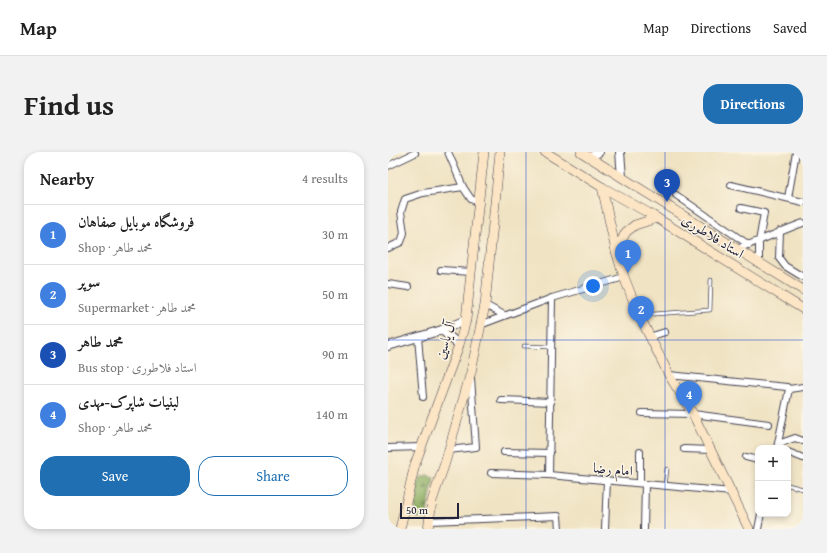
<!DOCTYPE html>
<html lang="en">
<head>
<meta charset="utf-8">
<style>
  body { margin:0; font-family:"Gentium Book Plus",Amiri,serif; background:#f2f2f2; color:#222 }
  .controls { position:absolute; right:12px; bottom:12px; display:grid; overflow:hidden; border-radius:8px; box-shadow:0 2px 6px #0003 }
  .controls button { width:36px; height:36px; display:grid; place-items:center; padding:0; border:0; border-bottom:1px solid #e0e0e0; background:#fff; color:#222; font:20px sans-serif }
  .scale { position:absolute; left:12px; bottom:10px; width:59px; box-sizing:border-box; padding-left:4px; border:2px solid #22223b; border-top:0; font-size:11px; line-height:14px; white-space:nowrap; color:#22223b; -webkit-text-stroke:3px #fcf5e5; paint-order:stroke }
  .you { position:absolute; left:205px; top:134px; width:14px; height:14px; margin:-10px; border:3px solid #fff; border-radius:50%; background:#1a73e8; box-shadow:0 0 0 6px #1a73e833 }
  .badge { display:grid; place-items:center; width:26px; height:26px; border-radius:50%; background:#1f6fb2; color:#fff; font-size:13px; font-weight:700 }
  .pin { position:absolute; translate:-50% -33px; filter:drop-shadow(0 1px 2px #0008) }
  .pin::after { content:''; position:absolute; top:21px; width:14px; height:12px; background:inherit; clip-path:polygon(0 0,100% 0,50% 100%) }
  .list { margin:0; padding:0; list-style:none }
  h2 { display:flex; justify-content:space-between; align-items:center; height:52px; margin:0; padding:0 16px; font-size:17px }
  h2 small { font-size:13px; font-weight:400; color:#767676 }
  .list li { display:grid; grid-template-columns:26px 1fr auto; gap:12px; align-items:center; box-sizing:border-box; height:60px; padding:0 16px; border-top:1px solid #e0e0e0 }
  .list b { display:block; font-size:15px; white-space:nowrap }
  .list p { margin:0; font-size:13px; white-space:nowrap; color:#767676 }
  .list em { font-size:13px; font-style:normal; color:#767676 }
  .actions { display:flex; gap:8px; padding:12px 16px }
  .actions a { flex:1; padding:9px 0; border:1px solid #1f6fb2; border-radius:16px; text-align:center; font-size:14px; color:#1f6fb2 }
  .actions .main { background:#1f6fb2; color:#fff }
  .map { position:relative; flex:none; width:415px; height:377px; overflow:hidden; border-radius:16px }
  header { display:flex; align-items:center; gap:24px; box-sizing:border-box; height:56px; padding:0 20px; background:#fff; border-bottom:1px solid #e0e0e0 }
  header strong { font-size:19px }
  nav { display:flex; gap:22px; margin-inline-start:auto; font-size:14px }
  .intro { display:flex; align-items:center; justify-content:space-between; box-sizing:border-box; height:96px; padding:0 24px }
  h1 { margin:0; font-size:28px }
  .button { padding:10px 18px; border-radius:16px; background:#1f6fb2; color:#fff; font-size:14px; font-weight:700 }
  main { display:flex; gap:24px; padding:0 24px }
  aside { flex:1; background:#fff; border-radius:16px; box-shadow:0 2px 6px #0003 }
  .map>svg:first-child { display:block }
  .forest { fill:url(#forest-firs); stroke:#58684f }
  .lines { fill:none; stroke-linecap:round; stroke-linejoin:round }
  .service-casing { stroke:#413f4f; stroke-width:4.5 }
  .minor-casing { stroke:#413f4f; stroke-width:8 }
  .tertiary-casing { stroke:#413f4f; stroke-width:10 }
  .secondary-casing { stroke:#413f4f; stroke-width:10 }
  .service { stroke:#fff; stroke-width:3 }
  .minor { stroke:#fff; stroke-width:6 }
  .tertiary { stroke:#fff; stroke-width:8 }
  .secondary { stroke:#fce5c4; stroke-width:9 }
  .grid { fill:none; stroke:#1d4ed8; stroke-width:1; stroke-opacity:0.55 }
  .labels { text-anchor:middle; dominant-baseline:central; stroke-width:3; stroke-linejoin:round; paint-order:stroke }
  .street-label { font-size:14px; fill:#22223b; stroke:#fcf5e5 }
</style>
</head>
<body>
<header>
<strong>Map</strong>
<nav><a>Map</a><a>Directions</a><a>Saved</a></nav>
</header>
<div class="intro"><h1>Find us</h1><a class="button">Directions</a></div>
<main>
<aside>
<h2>Nearby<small>4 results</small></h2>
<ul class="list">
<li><span class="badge" style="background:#3f7fe0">1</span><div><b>فروشگاه موبایل صفاهان</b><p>Shop · محمد طاهر</p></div><em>30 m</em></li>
<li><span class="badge" style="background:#3f7fe0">2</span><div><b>سوپر</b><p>Supermarket · محمد طاهر</p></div><em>50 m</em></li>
<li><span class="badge" style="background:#1a4fb4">3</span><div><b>محمد طاهر</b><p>Bus stop · استاد فلاطوری</p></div><em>90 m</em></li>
<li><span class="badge" style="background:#3f7fe0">4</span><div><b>لبنیات شاپرک-مهدی</b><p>Shop · محمد طاهر</p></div><em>140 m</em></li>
</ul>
<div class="actions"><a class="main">Save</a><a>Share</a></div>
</aside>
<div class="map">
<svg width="415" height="377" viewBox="0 0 415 377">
  <defs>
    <pattern id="forest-firs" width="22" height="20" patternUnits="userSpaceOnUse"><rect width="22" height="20" fill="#8daf63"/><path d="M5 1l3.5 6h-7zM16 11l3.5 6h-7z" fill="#738e53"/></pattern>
  </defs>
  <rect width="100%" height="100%" fill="#fcf5e5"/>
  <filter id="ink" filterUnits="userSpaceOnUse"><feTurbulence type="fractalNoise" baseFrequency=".025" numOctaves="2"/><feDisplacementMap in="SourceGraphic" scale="8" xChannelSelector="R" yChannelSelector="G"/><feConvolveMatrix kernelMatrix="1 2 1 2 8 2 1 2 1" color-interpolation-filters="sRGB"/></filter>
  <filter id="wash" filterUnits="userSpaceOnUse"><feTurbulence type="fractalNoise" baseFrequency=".012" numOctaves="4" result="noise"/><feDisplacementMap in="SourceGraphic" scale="16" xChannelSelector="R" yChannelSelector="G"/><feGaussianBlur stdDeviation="0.9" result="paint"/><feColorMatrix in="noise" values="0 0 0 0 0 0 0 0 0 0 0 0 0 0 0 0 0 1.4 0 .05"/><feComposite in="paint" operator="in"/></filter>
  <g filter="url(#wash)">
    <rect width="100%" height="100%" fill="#f0e3c3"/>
    <polygon class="forest" points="39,323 46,325 38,365 34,367 28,365 27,350 31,326"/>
  </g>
  <g filter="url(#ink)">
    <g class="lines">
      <defs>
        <g id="service">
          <polyline points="252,163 322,158 323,128"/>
          <polyline points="136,194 164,195"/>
          <polyline points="400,333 415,337"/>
          <polyline points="277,334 279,317"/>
        </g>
        <g id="minor">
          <polyline points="60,0 75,35 83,47 91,50"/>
          <polyline points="0,14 27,1"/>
          <polyline points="343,33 415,50"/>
          <polyline points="288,43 361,93"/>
          <polyline points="400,46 408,0"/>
          <polyline points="353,56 376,61 371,90 371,112"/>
          <polyline points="392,79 391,106 397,114 415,125"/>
          <polyline points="0,96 13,90 16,81 13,60 17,47 35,41 75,35"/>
          <path d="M348,97c23,-7 44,-18 67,-26"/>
          <polyline points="53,118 83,120"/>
          <polyline points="0,132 20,135"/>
          <polyline points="97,153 116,163"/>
          <polyline points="92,173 164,146 236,125"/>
          <polyline points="30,185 35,245"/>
          <polyline points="261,185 277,180"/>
          <polyline points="281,223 399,235 401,237"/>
          <polyline points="401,237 415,235"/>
          <polyline points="113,248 163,250"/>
          <polyline points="254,261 305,262 381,272"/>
          <polyline points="390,292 407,286 415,289"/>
          <polyline points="0,296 33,295"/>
          <polyline points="389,296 401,237"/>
          <polyline points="296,297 323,298"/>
          <polyline points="60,298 88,295 83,226"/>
          <polyline points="116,300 162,301"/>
          <polyline points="400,300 415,306"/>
          <polyline points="358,305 370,308"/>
          <polyline points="103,321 161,323 344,340"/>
          <polyline points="161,323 164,146"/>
          <polyline points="252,331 252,300"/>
          <polyline points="41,369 170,364 171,377"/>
          <polyline points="217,377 219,328"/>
          <polyline points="256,377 257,332"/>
          <polyline points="370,377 373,362"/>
        </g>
        <g id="tertiary">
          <polyline points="232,0 234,25"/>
          <polyline points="202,5 211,0"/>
          <polyline points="54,178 71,193"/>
          <polyline points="0,194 54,178 78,168"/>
        </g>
        <g id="secondary">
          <polyline points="157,0 214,35 264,63 415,157"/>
          <polyline points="193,0 415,138"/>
          <polyline points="214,35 228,99 236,125 251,163 281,223 305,262 361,377"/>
          <polyline points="228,99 238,80 247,73 269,66"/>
          <polyline points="12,377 27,312 71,193 78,168 96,0"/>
          <polyline points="40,377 44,349 57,311 83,220 97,153 112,0"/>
        </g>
      </defs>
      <use href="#service" class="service-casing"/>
      <use href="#minor" class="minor-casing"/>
      <use href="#tertiary" class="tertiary-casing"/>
      <use href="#secondary" class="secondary-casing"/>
      <use href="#service" class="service"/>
      <use href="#minor" class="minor"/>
      <use href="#tertiary" class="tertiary"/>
      <use href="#secondary" class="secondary"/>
    </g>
  </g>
  <path class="grid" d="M138,0v377M277,0v377M0,188h415"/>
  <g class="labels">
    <g class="street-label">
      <text transform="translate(325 84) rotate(32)">استاد فلاطوری</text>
      <text transform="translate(57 188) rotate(-73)">آل یاسین</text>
      <text transform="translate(225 317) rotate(5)">امام رضا</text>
    </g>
  </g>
</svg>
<div class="controls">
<button>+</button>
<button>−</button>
</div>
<div class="scale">50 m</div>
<div class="you"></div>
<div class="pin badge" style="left:240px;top:121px;background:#3f7fe0">1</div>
<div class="pin badge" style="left:253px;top:177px;background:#3f7fe0">2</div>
<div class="pin badge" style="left:279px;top:50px;background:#1a4fb4">3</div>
<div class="pin badge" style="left:301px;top:262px;background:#3f7fe0">4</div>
</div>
</main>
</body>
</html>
